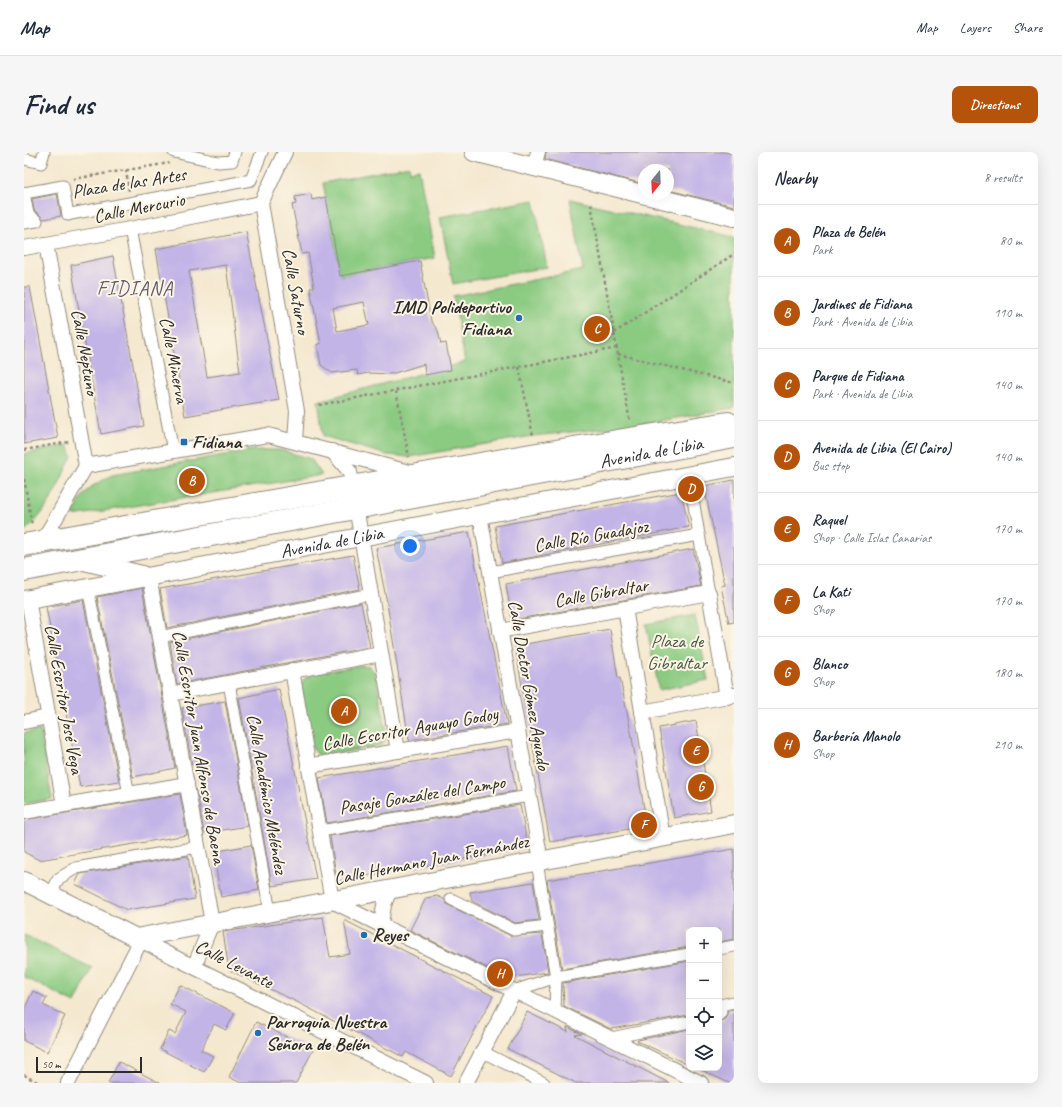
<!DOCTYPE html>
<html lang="en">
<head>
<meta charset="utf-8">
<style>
  body { margin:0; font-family:Caveat,sans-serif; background:#f6f6f7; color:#1f2937 }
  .controls { position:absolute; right:12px; bottom:12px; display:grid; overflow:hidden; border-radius:8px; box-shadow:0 4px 16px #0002 }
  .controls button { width:36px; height:36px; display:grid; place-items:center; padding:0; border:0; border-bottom:1px solid #e0e1e3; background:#fff; color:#1f2937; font:20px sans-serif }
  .compass { position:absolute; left:614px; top:12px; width:36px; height:36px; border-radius:50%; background:#fff; box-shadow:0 4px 16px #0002; rotate:198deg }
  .scale { position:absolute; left:12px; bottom:10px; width:106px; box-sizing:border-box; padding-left:4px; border:2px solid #2b2b2b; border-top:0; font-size:11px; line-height:14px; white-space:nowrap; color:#2b2b2b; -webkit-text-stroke:3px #fcf5e5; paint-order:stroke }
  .you { position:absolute; left:386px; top:394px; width:14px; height:14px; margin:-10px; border:3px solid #fff; border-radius:50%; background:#1a73e8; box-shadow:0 0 0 6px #1a73e833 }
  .badge { display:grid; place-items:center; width:26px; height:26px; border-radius:50%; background:#b45309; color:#fff; font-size:13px; font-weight:700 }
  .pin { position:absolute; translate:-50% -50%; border:2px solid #fff; box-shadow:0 1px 4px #0006 }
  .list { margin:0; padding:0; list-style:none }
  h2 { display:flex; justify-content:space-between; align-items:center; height:52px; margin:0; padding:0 16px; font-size:17px }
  h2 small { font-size:13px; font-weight:400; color:#747a83 }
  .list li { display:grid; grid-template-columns:26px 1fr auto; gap:12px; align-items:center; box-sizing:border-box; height:72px; padding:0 16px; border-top:1px solid #e0e1e3 }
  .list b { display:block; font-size:15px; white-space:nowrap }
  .list p { margin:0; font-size:13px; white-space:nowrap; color:#747a83 }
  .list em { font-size:13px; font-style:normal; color:#747a83 }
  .icon { flex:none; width:22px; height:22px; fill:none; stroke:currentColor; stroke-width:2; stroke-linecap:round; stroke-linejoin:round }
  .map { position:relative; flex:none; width:710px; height:931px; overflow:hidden; border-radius:8px }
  header { display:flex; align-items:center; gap:24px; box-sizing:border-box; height:56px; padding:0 20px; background:#fff; border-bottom:1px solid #e0e1e3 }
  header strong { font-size:19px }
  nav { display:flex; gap:22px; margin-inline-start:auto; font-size:14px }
  .intro { display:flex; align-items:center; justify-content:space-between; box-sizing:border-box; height:96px; padding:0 24px }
  h1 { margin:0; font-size:28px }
  .button { padding:10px 18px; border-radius:8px; background:#b45309; color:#fff; font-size:14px; font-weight:700 }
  main { display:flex; gap:24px; padding:0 24px }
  aside { flex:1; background:#fff; border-radius:8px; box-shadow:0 4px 16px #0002 }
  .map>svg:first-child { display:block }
  .green { fill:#8aca81; stroke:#5a7a56 }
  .building { fill:#c2b4e7; fill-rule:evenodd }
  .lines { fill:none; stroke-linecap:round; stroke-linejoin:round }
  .pedestrian-casing { stroke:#908a7d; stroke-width:13 }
  .minor-casing { stroke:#908a7d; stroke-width:16 }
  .tertiary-casing { stroke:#908a7d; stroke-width:20 }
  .primary-casing { stroke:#908a7d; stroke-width:24 }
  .path { stroke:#908a7d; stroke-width:2.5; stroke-dasharray:3 3; stroke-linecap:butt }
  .pedestrian { stroke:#fff; stroke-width:11 }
  .minor { stroke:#fff; stroke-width:14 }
  .tertiary { stroke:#fff; stroke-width:18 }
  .primary { stroke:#fff; stroke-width:22 }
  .poi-dot { fill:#1f6fb2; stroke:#fcf5e5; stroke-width:1.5 }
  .labels { text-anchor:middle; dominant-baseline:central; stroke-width:4; stroke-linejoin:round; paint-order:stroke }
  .street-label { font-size:19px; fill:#2b2b2b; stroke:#fcf5e5 }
  .poi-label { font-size:19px; font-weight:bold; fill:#2b2b2b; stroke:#fcf5e5; text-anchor:start }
  .park-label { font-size:19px; fill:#485b45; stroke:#fcf5e5 }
  .neighbourhood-label { font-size:20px; letter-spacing:1px; fill:#605b6d; stroke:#fcf5e5 }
</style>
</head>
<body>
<header>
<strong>Map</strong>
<nav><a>Map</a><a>Layers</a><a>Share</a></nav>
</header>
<div class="intro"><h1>Find us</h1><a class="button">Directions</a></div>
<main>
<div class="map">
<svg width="710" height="931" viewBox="0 0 710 931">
  <rect width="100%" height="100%" fill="#fcf5e5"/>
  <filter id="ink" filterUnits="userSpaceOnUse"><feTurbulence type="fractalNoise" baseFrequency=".025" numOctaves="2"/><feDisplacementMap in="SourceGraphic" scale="8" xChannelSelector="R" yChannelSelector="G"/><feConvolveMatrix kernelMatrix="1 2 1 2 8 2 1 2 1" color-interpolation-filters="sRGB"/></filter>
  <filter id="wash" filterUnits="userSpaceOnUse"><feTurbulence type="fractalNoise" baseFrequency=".012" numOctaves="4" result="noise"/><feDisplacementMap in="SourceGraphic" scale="16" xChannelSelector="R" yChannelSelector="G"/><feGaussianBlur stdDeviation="0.9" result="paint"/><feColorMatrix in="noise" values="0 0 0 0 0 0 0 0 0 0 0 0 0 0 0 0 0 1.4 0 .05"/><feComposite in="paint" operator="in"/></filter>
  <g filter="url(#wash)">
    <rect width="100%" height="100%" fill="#f4e8cf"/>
    <g class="green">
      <polygon points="385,14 386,19 395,17 411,106 316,124 299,31"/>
      <polygon points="546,47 710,85 710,256 607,274 509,284 385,305 363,303 299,284 294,249 441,210 429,144 559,118"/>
      <polygon points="510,48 523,115 429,132 416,65"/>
      <path d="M44,293l4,11c-13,26 -23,57 -48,75v-77z"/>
      <polygon points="229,298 257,298 287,307 298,323 49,364 57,346 67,335 88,323"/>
      <polygon points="671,463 684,528 635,538 622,472"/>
      <polygon points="337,513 345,514 351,521 363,582 361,589 357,593 302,604 293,602 288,595 277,536 280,527 288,522"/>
      <polygon points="16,578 28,647 0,652 0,581"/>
      <polygon points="1,783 68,816 51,851 0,825"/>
    </g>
    <g id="blocks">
      <g class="building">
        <polygon points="522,0 701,0 710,2 710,54 644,38 644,18 620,18 620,32 521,7"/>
        <polygon points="33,42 37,64 20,67 10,58 8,47"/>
        <path d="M287,42l1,6 14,-3 14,79 80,-15 11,60 7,10 3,13 5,-1 5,27 -26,5 -1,-11 -33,10 -23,-1 -10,2 -1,-5 -25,3 -11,-8 -4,-21h4l-11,-56 4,-1 -6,-34 -6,1 -10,-49 4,-1 -1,-7zM340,150l5,23 -32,6 -4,-23z"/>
        <path d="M222,80l33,168 -94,16 -29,-167zM202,113l14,107 -33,5 -18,-106z"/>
        <polygon points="89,104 120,274 77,282 47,113"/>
        <polygon points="0,135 6,135 34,286 0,292"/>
        <polygon points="710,328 710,470 705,471 697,434 701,433 680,334"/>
        <polygon points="657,340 665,375 478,411 471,374"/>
        <polygon points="445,380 483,572 385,588 363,451 352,396"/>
        <polygon points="669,397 677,434 488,468 482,432"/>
        <polygon points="329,403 336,437 143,476 136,437"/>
        <polygon points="118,436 151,616 109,625 73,445"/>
        <polygon points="59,448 95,629 56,635 22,455"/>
        <polygon points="337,451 346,495 153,532 146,490"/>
        <polygon points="586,477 594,526 596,526 607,580 623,674 526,690 491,494"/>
        <polygon points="255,537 292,727 248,734 215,546"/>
        <polygon points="201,549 224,674 180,681 173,640 177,639 172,612 168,613 158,556"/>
        <polygon points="672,569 687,659 650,666 635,576"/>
        <polygon points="484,594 492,639 303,671 295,626"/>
        <polygon points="156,642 163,683 15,708 0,700 0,668"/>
        <polygon points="496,653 504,696 313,729 306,684"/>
        <polygon points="227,693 235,738 197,745 189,700"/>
        <polygon points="710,697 710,787 695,790 695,778 665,778 665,795 538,817 523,728"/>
        <polygon points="164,704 171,747 103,758 51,732 56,722"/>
        <polygon points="509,730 515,768 491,771 448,749 446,740"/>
        <polygon points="413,744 420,747 424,753 487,784 518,782 524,820 484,826 386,778 402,746"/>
        <polygon points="299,765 306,805 326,802 320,768 469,844 427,924 382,900 379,905 271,849 205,818 199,780"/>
        <polygon points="665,809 665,863 587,877 540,854 539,831"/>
        <polygon points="156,833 211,861 202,878 190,872 177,898 189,904 180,920 136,897 145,879 151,882 162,860 146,852"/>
        <polygon points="9,839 23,846 19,853 41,864 23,900 0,889 0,858"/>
        <polygon points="710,858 710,931 705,931 673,916 695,916 695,870 701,867 704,859"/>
        <polygon points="503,860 544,880 543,875 558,882 551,883 645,931 552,931 484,897"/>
        <polygon points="232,870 289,898 272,931 217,931 205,925"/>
        <polygon points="665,877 665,913 613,889 614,888"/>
        <polygon points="95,910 136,931 84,931"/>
      </g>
    </g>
  </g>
  <g filter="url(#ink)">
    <use href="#blocks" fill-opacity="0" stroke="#908a7d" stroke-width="1"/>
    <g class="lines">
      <defs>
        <g id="pedestrian">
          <polyline points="150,0 194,10 208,9 211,0"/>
          <polyline points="0,7 17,11 20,0"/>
          <polyline points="0,71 13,69 4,62 0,41 39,34 44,63 47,62 227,28 238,0"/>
          <polyline points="106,77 149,299"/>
          <polyline points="665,324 685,441"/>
          <polyline points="466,420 675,383"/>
          <polyline points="64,436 105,642"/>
          <polyline points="136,485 347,442"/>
          <polyline points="205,531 246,760"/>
          <polyline points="296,679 505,644"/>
          <polyline points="513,710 532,825 531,859"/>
          <polyline points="27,743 34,727 52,716 174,695"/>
          <polyline points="427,747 490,778 523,774"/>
          <polyline points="695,797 710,794"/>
          <polyline points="490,839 532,825 665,802"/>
          <polyline points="695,863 697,860 696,853 710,850"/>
          <polyline points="587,886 665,870"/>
          <polyline points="459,900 520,931"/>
        </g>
        <g id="minor">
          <polyline points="261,0 237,51 273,259 271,289"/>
          <polyline points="510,15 514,0"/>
          <polyline points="22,92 62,314"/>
          <polyline points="0,96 106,77 237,51"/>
          <polyline points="308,299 326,320 374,599"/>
          <polyline points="456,363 517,709"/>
          <polyline points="18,390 62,314 244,283 389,321"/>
          <polyline points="125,425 188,771 170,815"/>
          <polyline points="4,447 40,653"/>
          <polyline points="601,456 639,686"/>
          <polyline points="476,479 685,441 703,545"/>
          <polyline points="268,518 308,749 677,931"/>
          <polyline points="146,542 357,502"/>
          <polyline points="618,560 710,543"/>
          <polyline points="0,570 24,565"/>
          <polyline points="284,614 494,579"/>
          <polyline points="0,660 163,632"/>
          <path d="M357,773c2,-13 2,-25 11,-36"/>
          <polyline points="112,786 402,931"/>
          <polyline points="44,931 117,788"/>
          <polyline points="442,931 490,839"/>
        </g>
        <g id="tertiary">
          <polyline points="450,0 710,65"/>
          <polyline points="56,408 118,423"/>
          <path id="s1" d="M0,448l710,-133"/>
          <polyline points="0,729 112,786 710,672"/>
        </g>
        <g id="primary">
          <polyline points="0,393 513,302 704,271"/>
          <path id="s2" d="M0,418l710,-133"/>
        </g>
      </defs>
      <use href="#pedestrian" class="pedestrian-casing"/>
      <use href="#minor" class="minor-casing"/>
      <use href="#tertiary" class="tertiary-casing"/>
      <use href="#primary" class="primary-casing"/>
      <g class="path">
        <polyline points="102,18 105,39"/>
        <polyline points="49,27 145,11"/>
        <polyline points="567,52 606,270"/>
        <polyline points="590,181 710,102"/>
        <polyline points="594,202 710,231"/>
        <polyline points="495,215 509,284"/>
        <polyline points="372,239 385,305"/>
        <polyline points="295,253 593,196"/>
        <polyline points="0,298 45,290"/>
        <polyline points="0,327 8,373"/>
        <polyline points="0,923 15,931"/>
      </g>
      <use href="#pedestrian" class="pedestrian"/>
      <use href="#minor" class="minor"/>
      <use href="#tertiary" class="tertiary"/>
      <use href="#primary" class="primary"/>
    </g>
  </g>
  <g class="poi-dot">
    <circle cx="495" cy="166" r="4"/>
    <rect x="156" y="286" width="8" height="8" rx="2"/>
    <circle cx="340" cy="783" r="4"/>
    <circle cx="234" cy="881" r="4"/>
  </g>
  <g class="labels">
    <g class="street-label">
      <text transform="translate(105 31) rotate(-9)">Plaza de las Artes</text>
      <text transform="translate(115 56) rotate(-11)">Calle Mercurio</text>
      <text transform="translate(272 139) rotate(80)">Calle Saturno</text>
      <text transform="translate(61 200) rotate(80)">Calle Neptuno</text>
      <text transform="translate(150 208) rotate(79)">Calle Minerva</text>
      <text stroke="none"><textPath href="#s2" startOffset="638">Avenida de Libia</textPath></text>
      <text transform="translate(567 384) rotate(-10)">Calle Río Guadajoz</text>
      <text stroke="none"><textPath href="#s1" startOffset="313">Avenida de Libia</textPath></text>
      <text transform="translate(577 441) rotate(-10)">Calle Gibraltar</text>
      <text transform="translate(505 533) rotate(80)">Calle Doctor Gómez Aguado</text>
      <text transform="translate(40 547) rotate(80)">Calle Escritor José Vega</text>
      <text transform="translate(386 577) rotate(-10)">Calle Escritor Aguayo Godoy</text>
      <text transform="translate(175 595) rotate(80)">Calle Escritor Juan Alfonso de Baena</text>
      <text transform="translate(243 642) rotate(80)">Calle Académico Meléndez</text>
      <text transform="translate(398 643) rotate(-9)">Pasaje González del Campo</text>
      <text transform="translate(407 708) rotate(-11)">Calle Hermano Juan Fernández</text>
      <text transform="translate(210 812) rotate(27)">Calle Levante</text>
    </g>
    <g class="poi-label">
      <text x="487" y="155" text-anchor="end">IMD Polideportivo<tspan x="487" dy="22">Fidiana</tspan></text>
      <text x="168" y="290">Fidiana</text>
      <text x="348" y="783">Reyes</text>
      <text x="242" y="870">Parroquia Nuestra<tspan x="242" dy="22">Señora de Belén</tspan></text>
    </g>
    <g class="park-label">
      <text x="653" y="489">Plaza de<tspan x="653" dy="22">Gibraltar</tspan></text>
    </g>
    <g class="neighbourhood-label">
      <text x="111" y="136">FIDIANA</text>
    </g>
  </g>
</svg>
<div class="controls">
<button>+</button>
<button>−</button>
<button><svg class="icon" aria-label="locate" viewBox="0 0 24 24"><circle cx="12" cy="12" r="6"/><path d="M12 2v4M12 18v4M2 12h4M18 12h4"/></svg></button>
<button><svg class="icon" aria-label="layers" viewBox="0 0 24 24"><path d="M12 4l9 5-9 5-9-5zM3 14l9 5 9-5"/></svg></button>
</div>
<svg class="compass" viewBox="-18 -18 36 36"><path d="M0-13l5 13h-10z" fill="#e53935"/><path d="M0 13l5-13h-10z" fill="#747a83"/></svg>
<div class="scale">50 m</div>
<div class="you"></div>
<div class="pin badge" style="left:320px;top:559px">A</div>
<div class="pin badge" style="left:168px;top:329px">B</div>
<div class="pin badge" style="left:573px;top:177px">C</div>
<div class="pin badge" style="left:667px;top:337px">D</div>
<div class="pin badge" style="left:672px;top:599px">E</div>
<div class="pin badge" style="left:620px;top:673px">F</div>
<div class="pin badge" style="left:677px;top:635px">G</div>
<div class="pin badge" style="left:476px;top:822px">H</div>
</div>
<aside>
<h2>Nearby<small>8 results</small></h2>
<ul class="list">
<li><span class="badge">A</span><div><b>Plaza de Belén</b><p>Park</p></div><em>80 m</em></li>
<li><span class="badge">B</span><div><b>Jardines de Fidiana</b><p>Park · Avenida de Libia</p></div><em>110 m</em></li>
<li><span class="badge">C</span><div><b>Parque de Fidiana</b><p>Park · Avenida de Libia</p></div><em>140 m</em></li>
<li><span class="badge">D</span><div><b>Avenida de Libia (El Cairo)</b><p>Bus stop</p></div><em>140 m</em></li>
<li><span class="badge">E</span><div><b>Raquel</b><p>Shop · Calle Islas Canarias</p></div><em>170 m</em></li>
<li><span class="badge">F</span><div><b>La Kati</b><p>Shop</p></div><em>170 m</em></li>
<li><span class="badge">G</span><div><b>Blanco</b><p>Shop</p></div><em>180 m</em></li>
<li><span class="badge">H</span><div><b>Barbería Manolo</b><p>Shop</p></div><em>210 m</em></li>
</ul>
</aside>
</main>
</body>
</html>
